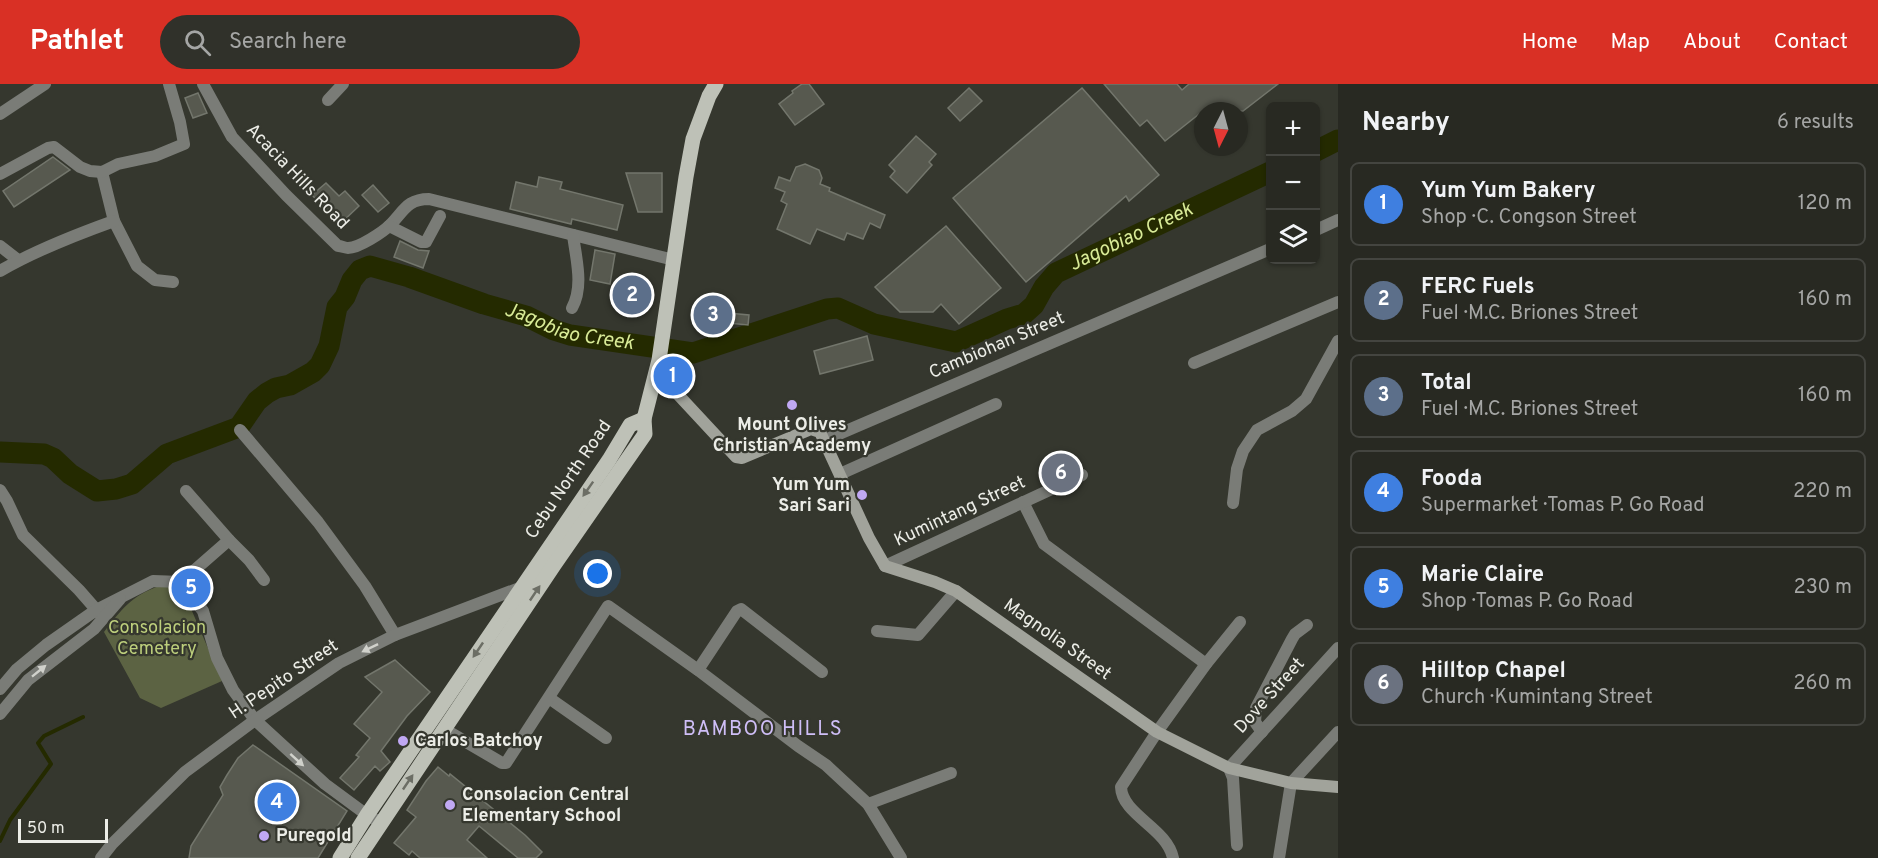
<!DOCTYPE html>
<html lang="en">
<head>
<meta charset="utf-8">
<style>
  body { margin:0; font-family:Overpass,sans-serif; background:#30312a; color:#f1f3f6 }
  .controls { position:absolute; right:18px; top:18px; display:grid; overflow:hidden; border-radius:9px; box-shadow:0 2px 4px #0004 }
  .controls button { width:54px; height:54px; display:grid; place-items:center; padding:0; border:0; border-bottom:2px solid #444540; background:#282922; color:#f1f3f6; font:30px sans-serif }
  .compass { position:absolute; left:1194px; top:18px; width:54px; height:54px; border-radius:50%; background:#282922; box-shadow:0 2px 4px #0004; rotate:186deg }
  .scale { position:absolute; left:18px; bottom:15px; width:90px; box-sizing:border-box; padding-left:6px; border:3px solid #ecede7; border-top:0; font-size:16px; line-height:21px; white-space:nowrap; color:#ecede7; -webkit-text-stroke:4px #35372e; paint-order:stroke }
  .you { position:absolute; left:598px; top:490px; width:21px; height:21px; margin:-15px; border:4px solid #fff; border-radius:50%; background:#1a73e8; box-shadow:0 0 0 9px #1a73e833 }
  .badge { display:grid; place-items:center; width:39px; height:39px; border-radius:50%; background:#d93025; color:#fff; font-size:20px; font-weight:700 }
  .pin { position:absolute; translate:-50% -50%; border:3px solid #fff; box-shadow:0 2px 6px #0006 }
  .list { margin:0; padding:0; list-style:none }
  h2 { display:flex; justify-content:space-between; align-items:center; height:78px; margin:0; padding:0 24px; font-size:26px }
  h2 small { font-size:20px; font-weight:400; color:#a5a6a5 }
  .list li { display:grid; grid-template-columns:39px 1fr auto; gap:18px; align-items:center; box-sizing:border-box; height:84px; margin:0 12px 12px; padding:0 12px; border:2px solid #444540; border-radius:9px }
  .list b { display:block; font-size:22px; white-space:nowrap }
  .list p { margin:0; font-size:20px; white-space:nowrap; color:#a5a6a5 }
  .list em { font-size:20px; font-style:normal; color:#a5a6a5 }
  .icon { flex:none; width:33px; height:33px; fill:none; stroke:currentColor; stroke-width:2; stroke-linecap:round; stroke-linejoin:round }
  .map { position:relative; flex:none; width:1338px; height:774px; overflow:hidden }
  header { display:flex; align-items:center; gap:36px; box-sizing:border-box; height:84px; padding:0 30px; background:#d93025; color:#fff }
  header strong { font-size:28px }
  nav { display:flex; gap:33px; margin-inline-start:auto; font-size:21px }
  .search { width:420px; height:54px; background:#30312a; display:flex; align-items:center; gap:15px; box-sizing:border-box; padding:0 21px; border-radius:33px; color:#a5a6a5; font-size:22px }
  main { display:flex }
  aside { flex:1; background:#282922 }
  .map>svg:first-child { display:block }
  .green { fill:#5c6343 }
  .lines { fill:none; stroke-linecap:round; stroke-linejoin:round }
  .stream { stroke:#242a00; stroke-width:4 }
  .river { stroke:#242a00; stroke-width:21 }
  .building { fill:#57594f; stroke:#73766c; stroke-width:1.5 }
  .street { stroke:#7a7c77; stroke-width:12 }
  .secondary { stroke:#a1a39b; stroke-width:12 }
  .primary { stroke:#bec1b7; stroke-width:15 }
  .oneway { fill:#6c6e65 }
  .oneway2 { fill:#d0d1cb }
  .poi-dot { fill:#c0a8f3; stroke:#35372e; stroke-width:2 }
  .labels { text-anchor:middle; dominant-baseline:central; stroke-width:4.5; stroke-linejoin:round; paint-order:stroke }
  .street-label { font-size:18px; fill:#ecede7; stroke:#35372e }
  .poi-label { font-size:18px; font-weight:bold; fill:#ecede7; stroke:#35372e; text-anchor:start }
  .park-label { font-size:18px; fill:#bdcf7c; stroke:#35372e }
  .water-label { font-size:20px; font-style:italic; fill:#d9eb97; stroke:#35372e }
  .neighbourhood-label { font-size:20px; letter-spacing:1.5px; fill:#cfbef7; stroke:#35372e }
</style>
</head>
<body>
<header>
<strong>Pathlet</strong>
<div class="search"><svg class="icon" aria-label="search" viewBox="0 0 24 24"><circle cx="10" cy="10" r="6"/><path d="M15 15l6 6"/></svg>Search here</div>
<nav><a>Home</a><a>Map</a><a>About</a><a>Contact</a></nav>
</header>
<main>
<div class="map">
<svg width="1338" height="774" viewBox="0 0 1338 774">
  <rect width="100%" height="100%" fill="#35372e"/>
  <path class="green" d="M159,502h18l9,11 36,84 -61,27 -21,-10 -36,-66c18,-23 27,-36 55,-46z"/>
  <g class="lines">
    <polyline class="stream" points="0,757 10,736 51,680 38,659 44,652 83,633"/>
    <g class="river">
      <polyline points="1316,67 1338,56"/>
      <path id="s1" d="M0,368l44,2 9,4 17,16 27,17 19,-2 16,-5 35,-30 72,-27 18,-26 10,-8 9,-5 14,-3 23,-13 7,-7 9,-19 8,-39 8,-10 7,-17 8,-10 10,-4 39,11 75,27 42,12 28,14 16,5 123,18 134,-44 11,-1 36,16 82,18 51,-23 17,-5 10,-9 10,-18 12,-14 214,-101"/>
    </g>
  </g>
  <g class="building">
    <polygon points="802,0 809,0 824,20 795,41 779,20 793,9 792,7"/>
    <polygon points="1104,0 1177,0 1182,6 1189,0 1278,0 1243,27 1203,27 1165,57 1147,36 1140,42"/>
    <polygon points="969,4 982,17 960,37 948,24"/>
    <polygon points="1082,4 1159,91 1129,117 1126,112 1026,198 953,114"/>
    <polygon points="198,9 207,29 193,34 185,14"/>
    <polygon points="916,52 936,70 929,78 932,81 907,109 890,93 895,87 889,81"/>
    <polygon points="53,73 70,86 14,123 3,107"/>
    <polygon points="805,80 819,86 822,94 820,100 830,104 829,107 885,131 880,144 870,139 863,155 847,149 844,156 817,145 810,160 777,145 787,120 781,117 785,108 775,104 779,93 790,97 796,83"/>
    <polygon points="626,89 662,89 662,128 638,128"/>
    <polygon points="539,93 562,98 560,105 623,121 617,146 572,135 571,140 510,125 516,98 537,103"/>
    <polygon points="326,99 339,112 345,107 359,122 340,140 312,111"/>
    <polygon points="373,101 389,119 378,128 362,111"/>
    <polygon points="946,142 1001,204 959,240 941,220 933,228 900,228 875,203"/>
    <polygon points="400,157 418,166 429,167 423,184 394,173"/>
    <polygon points="595,166 615,170 610,200 590,196"/>
    <polygon points="699,223 728,226 728,229 749,231 748,241 698,236"/>
    <polygon points="867,252 873,276 820,290 814,267"/>
    <polygon points="395,576 430,608 407,632 381,667 390,678 380,687 375,682 354,706 340,694 359,673 356,671 370,654 354,640 382,608 365,593"/>
    <polygon points="253,661 347,727 318,774 189,774 191,762 223,711 220,703 227,691 238,674"/>
    <polygon points="438,683 449,692 450,690 525,751 542,768 536,774 518,774 479,742 467,756 487,774 420,774 412,767 409,771 394,759 416,733 407,726 426,697"/>
  </g>
  <g class="lines">
    <g class="street">
      <path d="M203,0l29,53 54,58 52,51c4,0 7,2 10,2 11,0 35,-16 42,-23 14,-14 17,-26 39,-26l245,61"/>
      <polyline points="328,16 343,0"/>
      <polyline points="0,30 45,0"/>
      <polyline points="102,88 114,137 137,182 155,196 173,198"/>
      <polyline points="0,90 48,64 54,63 80,83 90,87 102,88 118,80 155,72 184,60 180,38 169,0"/>
      <polyline points="389,142 421,158 426,158 440,132"/>
      <polyline points="1316,146 1338,136"/>
      <polyline points="0,162 18,176"/>
      <path d="M0,187c36,-21 75,-36 114,-50"/>
      <path d="M572,224c12,-22 4,-49 1,-73"/>
      <polyline points="1194,279 1338,218"/>
      <polyline points="240,346 318,438 365,502 395,551"/>
      <polyline points="825,356 1270,165"/>
      <polyline points="840,390 996,320"/>
      <polyline points="0,406 7,417 23,451 79,506 100,530"/>
      <polyline points="186,407 229,456 249,476 264,496"/>
      <polyline points="1023,418 1044,460 1206,580"/>
      <polyline points="1233,419 1237,385 1243,367 1257,346 1292,327 1306,315 1338,257"/>
      <polyline points="885,482 1082,391"/>
      <polyline points="181,498 229,456"/>
      <polyline points="877,547 918,551 956,507"/>
      <polyline points="698,586 737,527 741,525 822,588"/>
      <polyline points="0,605 17,585 46,561 96,526 153,497 181,498 203,527 217,574 233,606 255,636 325,700 367,731 381,739"/>
      <polyline points="549,614 606,654"/>
      <polyline points="0,630 28,596 94,545 120,515"/>
      <polyline points="444,645 502,679 506,679 608,522 698,586 798,662 826,681 868,720 901,774"/>
      <polyline points="1262,648 1255,638 1256,624 1292,555 1295,550 1307,541"/>
      <polyline points="868,720 951,689"/>
      <polyline points="1237,761 1233,694 1229,684 1338,564"/>
      <polyline points="101,774 112,760 185,688 255,636 339,579 395,551 522,503"/>
      <path d="M1173,774c-6,-30 -51,-43 -52,-71l36,-55 49,-68 34,-42"/>
      <polyline points="1279,774 1291,699 1338,648"/>
    </g>
    <polyline class="secondary" points="657,288 736,373 742,374 811,345 820,348 869,454 885,482 935,498 956,507 1157,648 1229,684 1291,699 1338,703"/>
    <g class="primary">
      <polyline points="340,774 367,731 609,376 630,341 644,335"/>
      <polyline points="358,774 554,481 645,350 644,335 659,276 686,93 693,55 709,12 716,0"/>
    </g>
  </g>
  <defs><path id="oneway-solid" d="M-6-.8H1V-3.2L6.5 0L1 3.2V.8H-6Z" transform="scale(1.5)"/></defs>
  <g class="oneway">
    <use href="#oneway-solid" transform="translate(588 405) rotate(125)"/>
    <use href="#oneway-solid" transform="translate(535 509) rotate(-56)"/>
    <use href="#oneway-solid" transform="translate(478 566) rotate(124)"/>
    <use href="#oneway-solid" transform="translate(408 698) rotate(-56)"/>
  </g>
  <g class="oneway2">
    <use href="#oneway-solid" transform="translate(370 564) rotate(154)"/>
    <use href="#oneway-solid" transform="translate(39 587) rotate(-39)"/>
    <use href="#oneway-solid" transform="translate(297 676) rotate(42)"/>
  </g>
  <g class="poi-dot">
    <circle cx="792" cy="321" r="6"/>
    <circle cx="862" cy="411" r="6"/>
    <circle cx="403" cy="657" r="6"/>
    <circle cx="450" cy="721" r="6"/>
    <circle cx="264" cy="752" r="6"/>
  </g>
  <g class="labels">
    <g class="street-label">
      <text transform="translate(297 93) rotate(46)">Acacia Hills Road</text>
      <text transform="translate(997 262) rotate(-23)">Cambiohan Street</text>
      <text transform="translate(569 396) rotate(-56)">Cebu North Road</text>
      <text transform="translate(960 428) rotate(-25)">Kumintang Street</text>
      <text transform="translate(1057 556) rotate(35)">Magnolia Street</text>
      <text transform="translate(284 596) rotate(-34)">H. Pepito Street</text>
      <text transform="translate(1270 612) rotate(-48)">Dove Street</text>
    </g>
    <g class="poi-label">
      <text x="792" y="341" text-anchor="middle">Mount Olives<tspan x="792" dy="21">Christian Academy</tspan></text>
      <text x="850" y="401" text-anchor="end">Yum Yum<tspan x="850" dy="21">Sari Sari</tspan></text>
      <text x="415" y="657">Carlos Batchoy</text>
      <text x="462" y="711">Consolacion Central<tspan x="462" dy="21">Elementary School</tspan></text>
      <text x="276" y="752">Puregold</text>
    </g>
    <g class="park-label">
      <text x="157" y="544">Consolacion<tspan x="157" dy="21">Cemetery</tspan></text>
    </g>
    <g class="water-label">
      <text stroke="none"><textPath href="#s1" startOffset="1310">Jagobiao Creek</textPath></text>
      <text stroke="none"><textPath href="#s1" startOffset="698">Jagobiao Creek</textPath></text>
    </g>
    <g class="neighbourhood-label">
      <text x="763" y="646">BAMBOO HILLS</text>
    </g>
  </g>
</svg>
<div class="controls">
<button>+</button>
<button>−</button>
<button><svg class="icon" aria-label="layers" viewBox="0 0 24 24"><path d="M12 4l9 5-9 5-9-5zM3 14l9 5 9-5"/></svg></button>
</div>
<svg class="compass" viewBox="-18 -18 36 36"><path d="M0-13l5 13h-10z" fill="#e53935"/><path d="M0 13l5-13h-10z" fill="#a5a6a5"/></svg>
<div class="scale">50 m</div>
<div class="you"></div>
<div class="pin badge" style="left:673px;top:292px;background:#3f7fe0">1</div>
<div class="pin badge" style="left:632px;top:211px;background:#5c6f8a">2</div>
<div class="pin badge" style="left:713px;top:231px;background:#5c6f8a">3</div>
<div class="pin badge" style="left:277px;top:718px;background:#3f7fe0">4</div>
<div class="pin badge" style="left:191px;top:504px;background:#3f7fe0">5</div>
<div class="pin badge" style="left:1061px;top:389px;background:#6b7280">6</div>
</div>
<aside>
<h2>Nearby<small>6 results</small></h2>
<ul class="list">
<li><span class="badge" style="background:#3f7fe0">1</span><div><b>Yum Yum Bakery</b><p>Shop · C. Congson Street</p></div><em>120 m</em></li>
<li><span class="badge" style="background:#5c6f8a">2</span><div><b>FERC Fuels</b><p>Fuel · M.C. Briones Street</p></div><em>160 m</em></li>
<li><span class="badge" style="background:#5c6f8a">3</span><div><b>Total</b><p>Fuel · M.C. Briones Street</p></div><em>160 m</em></li>
<li><span class="badge" style="background:#3f7fe0">4</span><div><b>Fooda</b><p>Supermarket · Tomas P. Go Road</p></div><em>220 m</em></li>
<li><span class="badge" style="background:#3f7fe0">5</span><div><b>Marie Claire</b><p>Shop · Tomas P. Go Road</p></div><em>230 m</em></li>
<li><span class="badge" style="background:#6b7280">6</span><div><b>Hilltop Chapel</b><p>Church · Kumintang Street</p></div><em>260 m</em></li>
</ul>
</aside>
</main>
</body>
</html>
